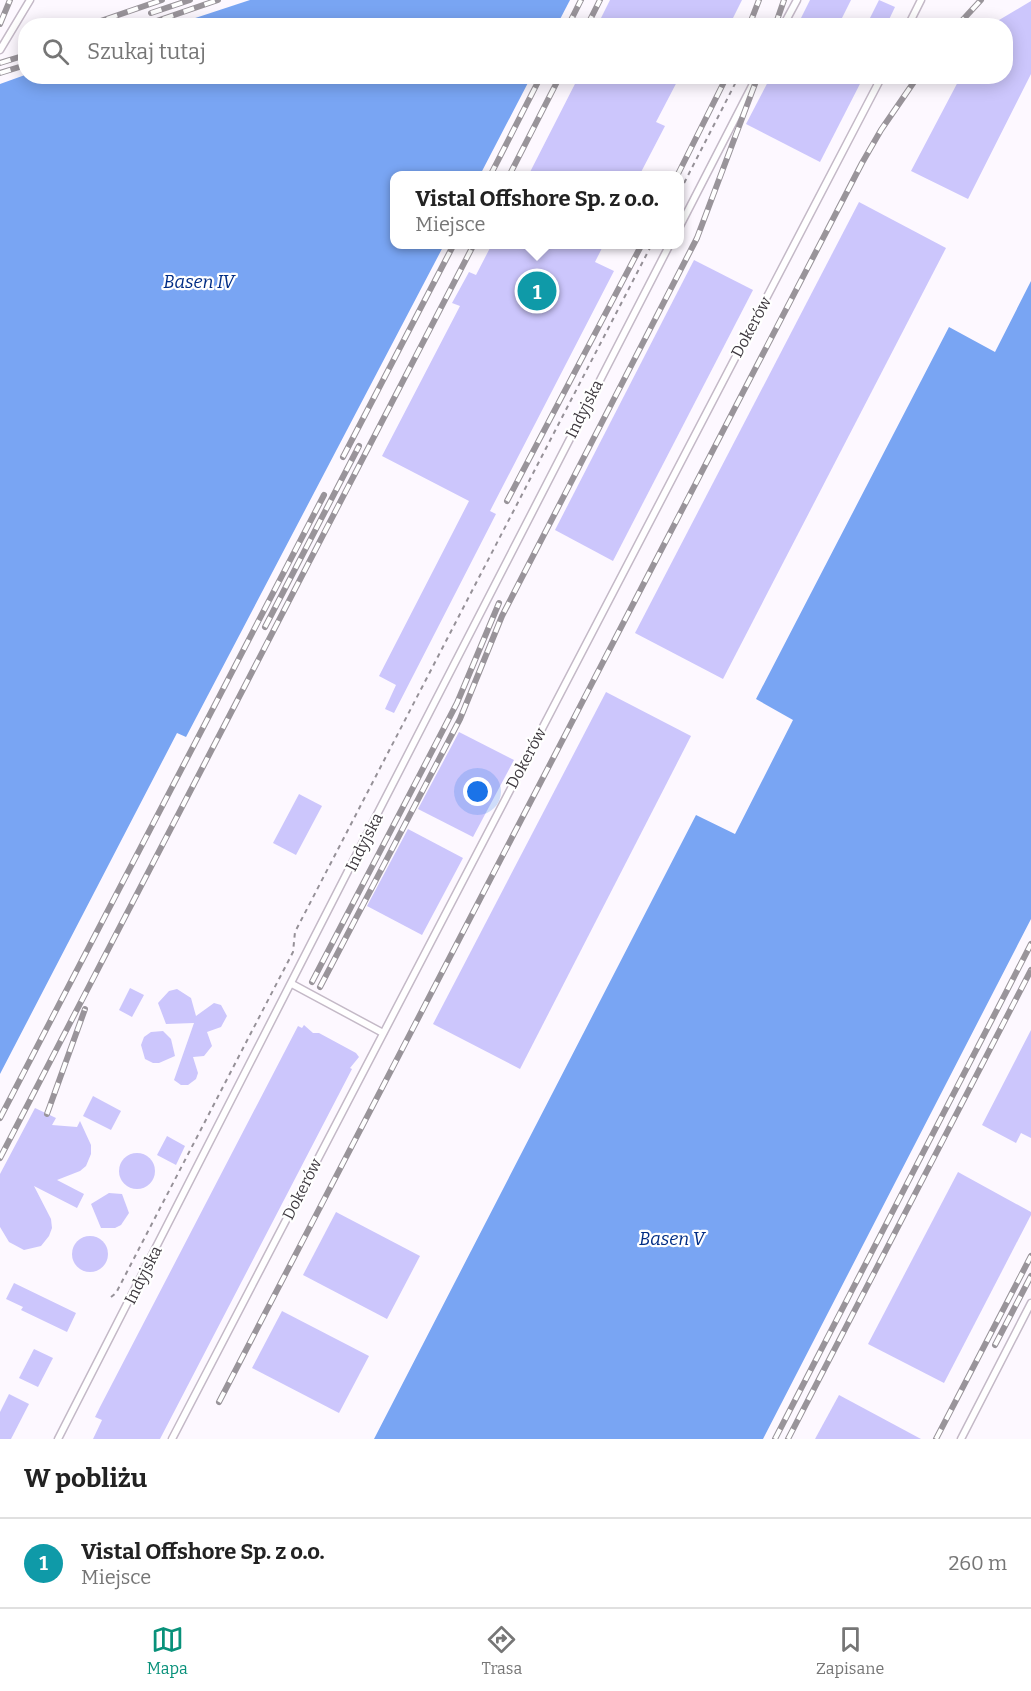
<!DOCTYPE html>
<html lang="pl">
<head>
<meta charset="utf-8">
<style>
  body { margin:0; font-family:Bitter,serif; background:#f2f2f2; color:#222 }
  .you { position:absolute; left:478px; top:792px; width:21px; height:21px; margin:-15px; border:4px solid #fff; border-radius:50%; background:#1a73e8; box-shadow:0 0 0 9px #1a73e833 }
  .badge { display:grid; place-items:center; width:39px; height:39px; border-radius:50%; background:#08917a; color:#fff; font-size:20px; font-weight:700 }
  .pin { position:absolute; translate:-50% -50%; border:3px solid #fff; box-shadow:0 2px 6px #0006 }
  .popup { position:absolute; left:390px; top:171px; width:294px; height:78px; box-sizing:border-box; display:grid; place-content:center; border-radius:12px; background:#fff; filter:drop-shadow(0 2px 4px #0005); font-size:20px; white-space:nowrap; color:#767676 }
  .popup b { font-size:22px; color:#222 }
  .popup::after { content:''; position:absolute; left:50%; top:100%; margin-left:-12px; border:12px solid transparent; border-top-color:#fff }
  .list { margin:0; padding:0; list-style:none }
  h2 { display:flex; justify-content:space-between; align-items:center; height:78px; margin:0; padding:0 24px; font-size:26px }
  h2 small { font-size:20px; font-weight:400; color:#767676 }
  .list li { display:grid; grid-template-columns:39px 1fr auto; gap:18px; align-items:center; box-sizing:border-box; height:90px; padding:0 24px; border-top:2px solid #e0e0e0 }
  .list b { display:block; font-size:22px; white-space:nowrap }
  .list p { margin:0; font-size:20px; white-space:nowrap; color:#767676 }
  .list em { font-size:20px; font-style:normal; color:#767676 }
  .icon { flex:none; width:33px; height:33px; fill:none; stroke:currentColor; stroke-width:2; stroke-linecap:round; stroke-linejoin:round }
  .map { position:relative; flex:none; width:1031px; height:1439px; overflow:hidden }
  .search { position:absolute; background:#fff; box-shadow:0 3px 15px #0003; left:18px; right:18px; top:18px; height:66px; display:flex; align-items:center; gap:15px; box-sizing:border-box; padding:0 21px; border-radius:24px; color:#767676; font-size:22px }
  .sheet { height:168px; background:#fff }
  nav { display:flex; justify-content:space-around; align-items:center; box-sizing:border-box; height:84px; border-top:2px solid #e0e0e0; background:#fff; font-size:16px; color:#767676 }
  nav a { display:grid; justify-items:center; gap:3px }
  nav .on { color:#08917a }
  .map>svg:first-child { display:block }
  .water { fill:#79a5f3 }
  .building { fill:#ccc6fc }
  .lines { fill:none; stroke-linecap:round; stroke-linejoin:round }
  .service-casing { stroke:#c4b9c7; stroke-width:9 }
  .path { stroke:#969198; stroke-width:2; stroke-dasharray:4.5 4.5; stroke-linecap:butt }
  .service { stroke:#fff; stroke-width:6 }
  .rail-casing { stroke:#99949a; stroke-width:6 }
  .rail { stroke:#fff; stroke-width:4; stroke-dasharray:11; stroke-linecap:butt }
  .labels { text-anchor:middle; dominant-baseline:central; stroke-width:4.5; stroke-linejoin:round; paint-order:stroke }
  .street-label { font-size:16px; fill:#3e393f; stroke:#fff }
  .water-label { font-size:18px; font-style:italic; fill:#002d85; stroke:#fff }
</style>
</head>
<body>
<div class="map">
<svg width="1031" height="1439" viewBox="0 0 1031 1439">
  <rect width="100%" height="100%" fill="#fdf8ff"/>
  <g class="water">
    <polygon points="250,0 570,0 557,25 174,25"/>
    <polygon points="25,75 531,77 480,175 394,176 394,244 444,245 186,737 177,733 0,1074 0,84"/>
    <polygon points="1031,281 1031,919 763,1439 374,1439 696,815 735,834 793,720 756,699 949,327 995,352"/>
  </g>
  <g class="building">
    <polygon points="610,0 742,0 729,26 597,26"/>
    <polygon points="810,0 851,0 838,26 797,26"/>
    <polygon points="879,0 895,7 886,26 866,26"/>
    <polygon points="1031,1 1031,74 968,199 911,171 961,76 1005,76 1005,26 989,26"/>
    <polygon points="579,76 680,76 656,122 665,126 639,176 528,176"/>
    <polygon points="771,76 864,76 820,162 746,124"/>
    <polygon points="859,202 946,248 723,679 635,633"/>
    <polygon points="492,244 604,244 595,262 614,271 490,511 496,514 394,713 385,709 396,685 379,676 469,501 382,456 460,306 452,303 469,272 476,275"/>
    <polygon points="694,260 753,290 613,561 555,530"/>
    <polygon points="606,692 691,736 520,1069 433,1024"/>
    <polygon points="459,732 514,760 473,837 418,809"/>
    <polygon points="299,794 322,806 296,855 273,843"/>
    <polygon points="408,829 463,858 422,935 367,906"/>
    <polygon points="130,988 144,995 132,1017 119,1010"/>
    <polygon points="177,989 191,998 196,1016 214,1003 221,1005 227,1016 221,1027 207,1032 212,1046 204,1056 193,1057 198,1073 196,1079 188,1085 181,1085 174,1080 194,1023 166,1024 158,1003 169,991"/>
    <polygon points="304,1025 313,1033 319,1033 356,1053 359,1057 350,1068 352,1069 160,1439 93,1439 102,1420 95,1417 100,1407 298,1026 302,1028"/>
    <polygon points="1031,1030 1031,1138 1021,1133 1016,1143 982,1125"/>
    <polygon points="163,1031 171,1039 175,1056 159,1063 153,1063 145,1059 141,1045 144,1037 151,1032"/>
    <polygon points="93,1096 121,1111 111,1130 83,1116"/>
    <polygon points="35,1108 56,1118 52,1125 77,1127 80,1121 91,1145 91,1154 86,1166 80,1171 57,1180 84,1194 77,1208 34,1186 51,1219 52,1228 49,1236 41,1246 24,1250 9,1242 0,1227 0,1174"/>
    <polygon points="167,1136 185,1146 176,1165 157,1155"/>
    <circle cx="137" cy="1171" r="18"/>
    <polygon points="958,1172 1031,1212 1031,1215 944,1383 868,1344"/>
    <polygon points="109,1193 122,1194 129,1213 121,1225 115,1228 101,1228 91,1204"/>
    <polygon points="336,1212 420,1256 387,1319 303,1275"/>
    <circle cx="90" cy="1254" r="18"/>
    <polygon points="14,1283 76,1313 67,1332 21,1310 23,1307 6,1299"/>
    <polygon points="282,1311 369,1356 339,1413 252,1368"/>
    <polygon points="34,1349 53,1358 38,1387 19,1378"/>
    <polygon points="9,1394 29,1404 11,1439 0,1439 0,1412"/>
    <polygon points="839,1395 921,1439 815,1439"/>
  </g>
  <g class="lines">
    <defs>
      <g id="service">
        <polyline points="783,26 797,0"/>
        <polyline points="908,26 921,0"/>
        <polyline points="0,50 30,0"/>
        <polyline points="680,226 757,76"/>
        <polyline points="292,984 383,1033"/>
        <path d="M58,1439c205,-398 405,-798 612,-1195"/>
        <polyline points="172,1439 882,76"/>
        <polyline points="961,1439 1031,1303"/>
      </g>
    </defs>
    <use href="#service" class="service-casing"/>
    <g class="path">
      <polyline points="680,191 739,76"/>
      <polyline points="111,1297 116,1293 293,952 295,932 652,244"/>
    </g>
    <use href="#service" class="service"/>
    <defs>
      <g id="rail">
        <polyline points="151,13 190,0"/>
        <polyline points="0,24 10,0"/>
        <polyline points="86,26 162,0"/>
        <polyline points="142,26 218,0"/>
        <polyline points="568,26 581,0"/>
        <polyline points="587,26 600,0"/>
        <polyline points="749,26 759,0"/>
        <polyline points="775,26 784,0"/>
        <polyline points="957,26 981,0"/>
        <polyline points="0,63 26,55"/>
        <polyline points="0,73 26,65"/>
        <polyline points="490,176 541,76"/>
        <polyline points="509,176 560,76"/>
        <polyline points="677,176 727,76"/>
        <polyline points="343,457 454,244"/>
        <polyline points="507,501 642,244"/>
        <polyline points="265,627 359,446"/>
        <polyline points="312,982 457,703 499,603"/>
        <polyline points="320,987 460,719 502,616 697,238 758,76"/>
        <polyline points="47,1114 85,1009"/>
        <polyline points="0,1118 324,495"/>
        <polyline points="0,1158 474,244"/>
        <polyline points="995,1345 1031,1276"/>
        <polyline points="219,1402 862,163 881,130 918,76"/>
        <polyline points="775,1439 1031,944"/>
        <polyline points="788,1439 1031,970"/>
        <polyline points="936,1439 1031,1256"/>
      </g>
    </defs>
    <use href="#rail" class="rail-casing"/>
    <use href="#rail" class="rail"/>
  </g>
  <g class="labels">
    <g class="street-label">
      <text transform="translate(751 327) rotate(-62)">Dokerów</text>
      <text transform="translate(584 409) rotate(-63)">Indyjska</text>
      <text transform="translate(526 758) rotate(-62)">Dokerów</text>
      <text transform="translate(364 842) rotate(-63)">Indyjska</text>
      <text transform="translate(302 1189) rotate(-63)">Dokerów</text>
      <text transform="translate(143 1275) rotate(-63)">Indyjska</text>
    </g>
    <g class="water-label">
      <text x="199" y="282">Basen IV</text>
      <text x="672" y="1239">Basen V</text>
    </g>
  </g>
</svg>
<div class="you"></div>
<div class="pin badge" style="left:537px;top:291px;background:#0f9aa8">1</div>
<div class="popup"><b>Vistal Offshore Sp. z o.o.</b>Miejsce</div>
<div class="search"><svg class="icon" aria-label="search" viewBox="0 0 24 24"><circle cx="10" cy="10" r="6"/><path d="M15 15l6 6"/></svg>Szukaj tutaj</div>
</div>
<section class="sheet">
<h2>W pobliżu<small></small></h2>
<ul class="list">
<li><span class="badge" style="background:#0f9aa8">1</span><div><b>Vistal Offshore Sp. z o.o.</b><p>Miejsce</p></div><em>260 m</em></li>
</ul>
</section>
<nav>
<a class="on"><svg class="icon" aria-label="map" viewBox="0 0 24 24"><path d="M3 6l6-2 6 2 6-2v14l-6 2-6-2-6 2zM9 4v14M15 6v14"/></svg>Mapa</a>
<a><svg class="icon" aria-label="directions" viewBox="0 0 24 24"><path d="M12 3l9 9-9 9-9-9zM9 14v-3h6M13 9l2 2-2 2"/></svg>Trasa</a>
<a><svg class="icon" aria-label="saved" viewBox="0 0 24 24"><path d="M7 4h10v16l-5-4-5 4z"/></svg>Zapisane</a>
</nav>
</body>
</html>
